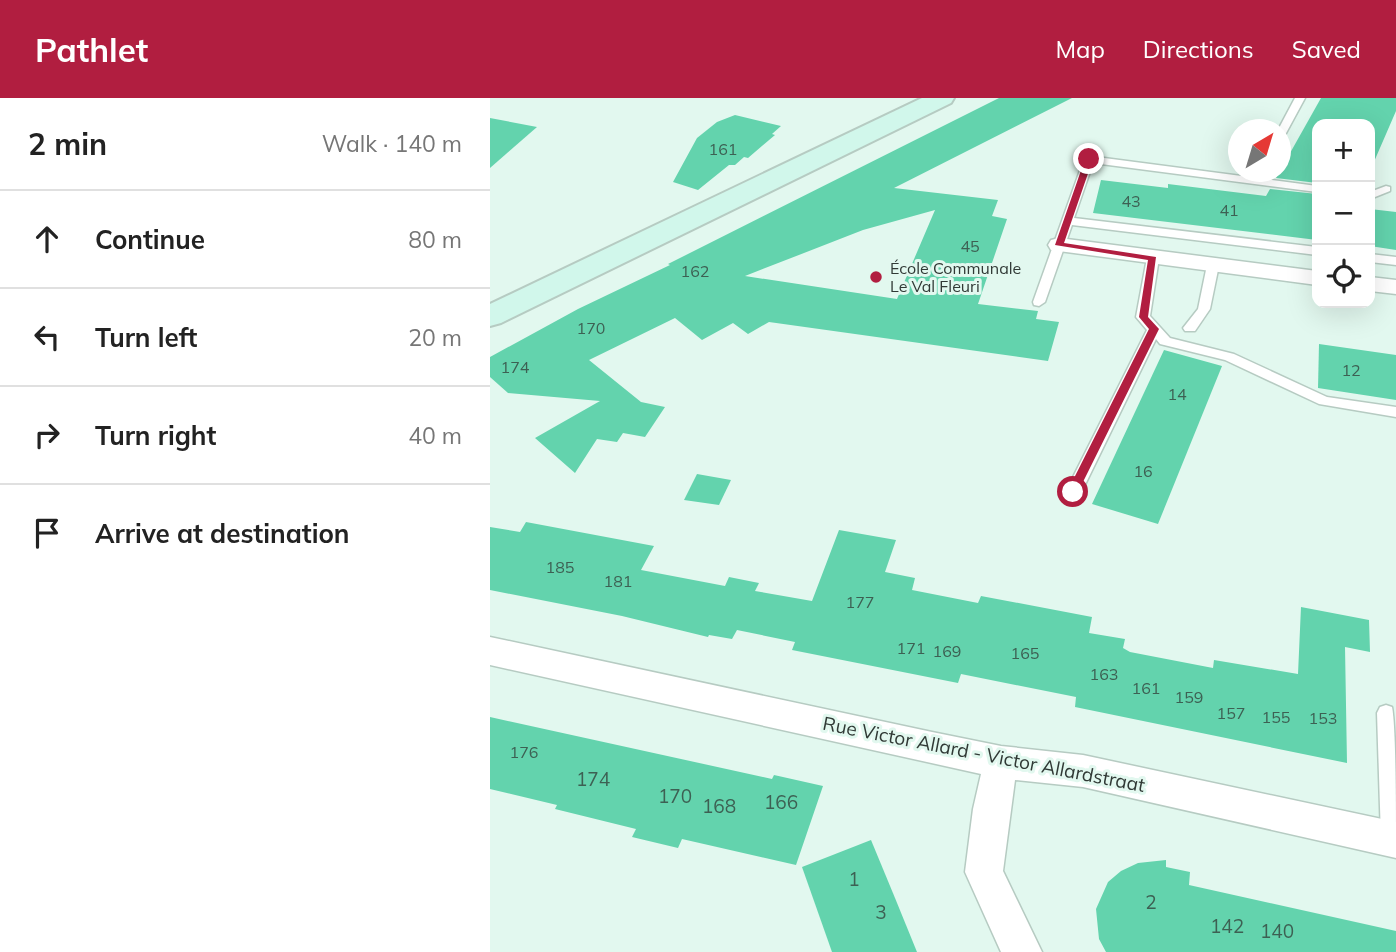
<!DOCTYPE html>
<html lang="en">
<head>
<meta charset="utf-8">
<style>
  body { margin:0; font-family:Mulish,sans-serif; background:#f6f6f6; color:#222 }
  .controls { position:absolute; right:21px; top:21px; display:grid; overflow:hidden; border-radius:14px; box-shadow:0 7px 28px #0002 }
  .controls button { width:63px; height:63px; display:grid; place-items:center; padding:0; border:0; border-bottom:2px solid #e0e0e0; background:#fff; color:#222; font:35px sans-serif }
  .compass { position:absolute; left:738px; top:21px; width:63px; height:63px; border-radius:50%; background:#fff; box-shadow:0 7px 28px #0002; rotate:38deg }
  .stop { position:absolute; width:21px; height:21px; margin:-16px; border:5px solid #b11e40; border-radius:50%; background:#fff }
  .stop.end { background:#b11e40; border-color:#fff; box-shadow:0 2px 7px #0008 }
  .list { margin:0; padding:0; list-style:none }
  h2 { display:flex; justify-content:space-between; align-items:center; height:91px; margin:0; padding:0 28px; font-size:30px }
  h2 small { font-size:23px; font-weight:400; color:#767676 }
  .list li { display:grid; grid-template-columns:46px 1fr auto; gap:21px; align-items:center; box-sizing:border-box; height:98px; padding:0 28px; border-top:2px solid #e0e0e0 }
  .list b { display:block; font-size:26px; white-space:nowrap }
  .list em { font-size:23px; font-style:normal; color:#767676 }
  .icon { flex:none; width:38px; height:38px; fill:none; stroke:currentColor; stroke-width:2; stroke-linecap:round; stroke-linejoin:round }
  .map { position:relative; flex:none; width:906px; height:854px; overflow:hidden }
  header { display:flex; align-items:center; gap:42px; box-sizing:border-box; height:98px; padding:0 35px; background:#b11e40; color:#fff }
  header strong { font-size:33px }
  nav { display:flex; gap:38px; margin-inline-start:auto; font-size:24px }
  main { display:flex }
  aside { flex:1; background:#fff }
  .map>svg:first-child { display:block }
  .building { fill:#63d3ad; fill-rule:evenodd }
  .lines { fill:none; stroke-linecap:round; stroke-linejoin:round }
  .lane-casing { stroke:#b6cbc2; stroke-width:3 }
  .street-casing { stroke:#b6cbc2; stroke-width:3 }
  .secondary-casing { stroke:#b6cbc2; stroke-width:4 }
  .lane { fill:#fff; fill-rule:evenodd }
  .street { fill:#fff; fill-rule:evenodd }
  .secondary { fill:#d1f7eb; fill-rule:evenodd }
  .route { fill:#b11e40 }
  .poi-dot { fill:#b11e40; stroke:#e2f8ef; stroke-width:2.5 }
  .labels { text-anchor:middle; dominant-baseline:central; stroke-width:6; stroke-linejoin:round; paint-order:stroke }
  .number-label { font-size:16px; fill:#3d6053 }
  .far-poi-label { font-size:16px; fill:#303935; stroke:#e2f8ef; text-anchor:start }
  .street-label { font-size:19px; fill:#303935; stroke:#e2f8ef }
  .near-number-label { font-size:19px; fill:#3d6053 }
</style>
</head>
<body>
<header>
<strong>Pathlet</strong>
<nav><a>Map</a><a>Directions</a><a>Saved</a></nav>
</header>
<main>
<aside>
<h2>2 min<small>Walk · 140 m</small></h2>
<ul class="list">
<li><svg class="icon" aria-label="ahead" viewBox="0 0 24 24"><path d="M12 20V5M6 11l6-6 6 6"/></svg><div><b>Continue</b></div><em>80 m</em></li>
<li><svg class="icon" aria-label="left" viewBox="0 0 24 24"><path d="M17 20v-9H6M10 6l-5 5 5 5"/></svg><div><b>Turn left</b></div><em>20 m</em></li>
<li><svg class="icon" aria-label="right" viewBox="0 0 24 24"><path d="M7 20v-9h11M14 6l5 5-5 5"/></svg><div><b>Turn right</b></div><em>40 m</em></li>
<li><svg class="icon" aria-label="arrive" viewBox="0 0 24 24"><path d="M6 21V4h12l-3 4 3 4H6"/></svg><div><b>Arrive at destination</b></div></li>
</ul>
</aside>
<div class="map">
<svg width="906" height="854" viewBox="0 0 906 854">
  <rect width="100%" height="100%" fill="#e2f8ef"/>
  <g class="building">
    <path d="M509,0h73l-178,90 104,12 -6,16 15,3 -29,85 60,7 -2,8 23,3 -11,39 -279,-39 -21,12 -15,-11 -31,17 -27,-22 -86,42 52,42 24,5 -20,30 -22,-4 -6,9 -20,-3 -22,34 -40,-35 65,-37 -92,-8 -18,-16v-20l88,-48 92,-44 -2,-1zM445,112l-38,89 -152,-23 118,-46z"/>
    <polygon points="831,0 906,0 906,13 880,73 880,26 827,26 827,85 786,80"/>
    <polygon points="245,17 291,28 282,36 285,37 258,60 254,59 245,67 239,67 208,92 183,84 207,40 227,24"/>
    <polygon points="0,20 47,29 0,70"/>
    <polygon points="611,82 678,90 678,86 776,98 780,91 827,96 827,142 603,115"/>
    <polygon points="880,111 906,114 906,152 880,148"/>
    <polygon points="829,246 906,257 906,302 828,290"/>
    <polygon points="674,252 732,268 668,426 602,406"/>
    <polygon points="207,376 241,382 229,407 194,402"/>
    <polygon points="36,424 164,448 151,472 235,488 239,479 269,485 265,493 322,503 349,432 406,442 395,474 425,480 422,492 488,505 491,498 602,519 599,535 635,541 633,550 640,554 723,570 724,562 808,576 811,509 879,522 880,554 855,549 857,665 585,609 586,599 471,576 468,585 302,552 305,544 247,532 242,541 219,537 218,539 132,518 0,492 0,429 30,434"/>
    <polygon points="0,619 282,681 284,677 333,688 306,767 192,741 188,750 142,739 146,731 65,711 67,707 0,691"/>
    <polygon points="381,742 405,800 427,854 342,854 312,769"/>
    <polygon points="676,762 676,769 700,774 699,787 906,833 906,854 616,854 609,841 606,811 618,784 631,773 648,765"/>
  </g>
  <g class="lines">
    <defs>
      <g id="lane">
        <polygon points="805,0 815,0 795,37 790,40 790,32 788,32"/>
        <polygon points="599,58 827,88 827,94 603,65 584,120 827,149 827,157 582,127 555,204 549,208 544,207 543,204 594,61"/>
        <polygon points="896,88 900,89 900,93 880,101 880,94"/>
        <polygon points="663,156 669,160 660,218 680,240 744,256 837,299 906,309 906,319 829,306 735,262 670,246 666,241 591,395 588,399 578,399 575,395 657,232 646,219 657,160"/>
        <polygon points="880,156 906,159 906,167 880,164"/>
        <polygon points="723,163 729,167 720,211 705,233 695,233 693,230 708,211 717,167"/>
        <path d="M896,607l6,2c4,19 4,112 4,138l-5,2 -7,-2 -3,-7 -4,-125 3,-6z"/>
      </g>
      <g id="street">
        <polygon points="569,140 827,173 827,187 561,152 558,147 561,142"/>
        <polygon points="880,179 906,182 906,196 880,193"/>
        <polygon points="0,539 442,634 511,648 593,657 906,724 906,760 593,689 525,682 513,773 552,854 511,854 475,774 483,711 491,676 0,567"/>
      </g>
      <polygon id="secondary" points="432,0 464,0 461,5 11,225 0,228 0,206"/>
    </defs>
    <use href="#lane" class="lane-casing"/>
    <use href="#street" class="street-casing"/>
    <use href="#secondary" class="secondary-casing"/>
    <use href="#lane" class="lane"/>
    <use href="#street" class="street"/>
    <use href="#secondary" class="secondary"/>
  </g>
  <polygon class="route" points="599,58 603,61 574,145 666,159 658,219 669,231 588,394 583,399 577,394 659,231 649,219 658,162 565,147 595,61"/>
  <circle class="poi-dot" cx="386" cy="179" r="7"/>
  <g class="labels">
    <g class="number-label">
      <text x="233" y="51">161</text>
      <text x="641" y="103">43</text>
      <text x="739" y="112">41</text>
      <text x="480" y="148">45</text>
      <text x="205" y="173">162</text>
      <text x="101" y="230">170</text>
      <text x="25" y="269">174</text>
      <text x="861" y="272">12</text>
      <text x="687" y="296">14</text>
      <text x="653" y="373">16</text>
      <text x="70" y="469">185</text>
      <text x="128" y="483">181</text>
      <text x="370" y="504">177</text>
      <text x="421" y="550">171</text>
      <text x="457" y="553">169</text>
      <text x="535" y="555">165</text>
      <text x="614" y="576">163</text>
      <text x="656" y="590">161</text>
      <text x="699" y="599">159</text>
      <text x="741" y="615">157</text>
      <text x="786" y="619">155</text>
      <text x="833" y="620">153</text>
      <text x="34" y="654">176</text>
    </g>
    <g class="far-poi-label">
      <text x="400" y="170">École Communale<tspan x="400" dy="18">Le Val Fleuri</tspan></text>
    </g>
    <g class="street-label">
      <text transform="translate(494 656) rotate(11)">Rue Victor Allard - Victor Allardstraat</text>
    </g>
    <g class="near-number-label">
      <text x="103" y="681">174</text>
      <text x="185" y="698">170</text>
      <text x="291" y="704">166</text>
      <text x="229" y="708">168</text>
      <text x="364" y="781">1</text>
      <text x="661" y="804">2</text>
      <text x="391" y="814">3</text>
      <text x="737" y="828">142</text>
      <text x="787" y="833">140</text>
    </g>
  </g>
</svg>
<div class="controls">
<button>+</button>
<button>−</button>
<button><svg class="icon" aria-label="locate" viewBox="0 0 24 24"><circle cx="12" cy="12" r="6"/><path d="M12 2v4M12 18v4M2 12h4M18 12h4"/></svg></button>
</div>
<svg class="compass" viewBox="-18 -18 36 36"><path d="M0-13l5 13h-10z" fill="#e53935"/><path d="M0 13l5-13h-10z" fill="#767676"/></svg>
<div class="stop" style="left:583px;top:394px"></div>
<div class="stop end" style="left:599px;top:61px"></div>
</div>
</main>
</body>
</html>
